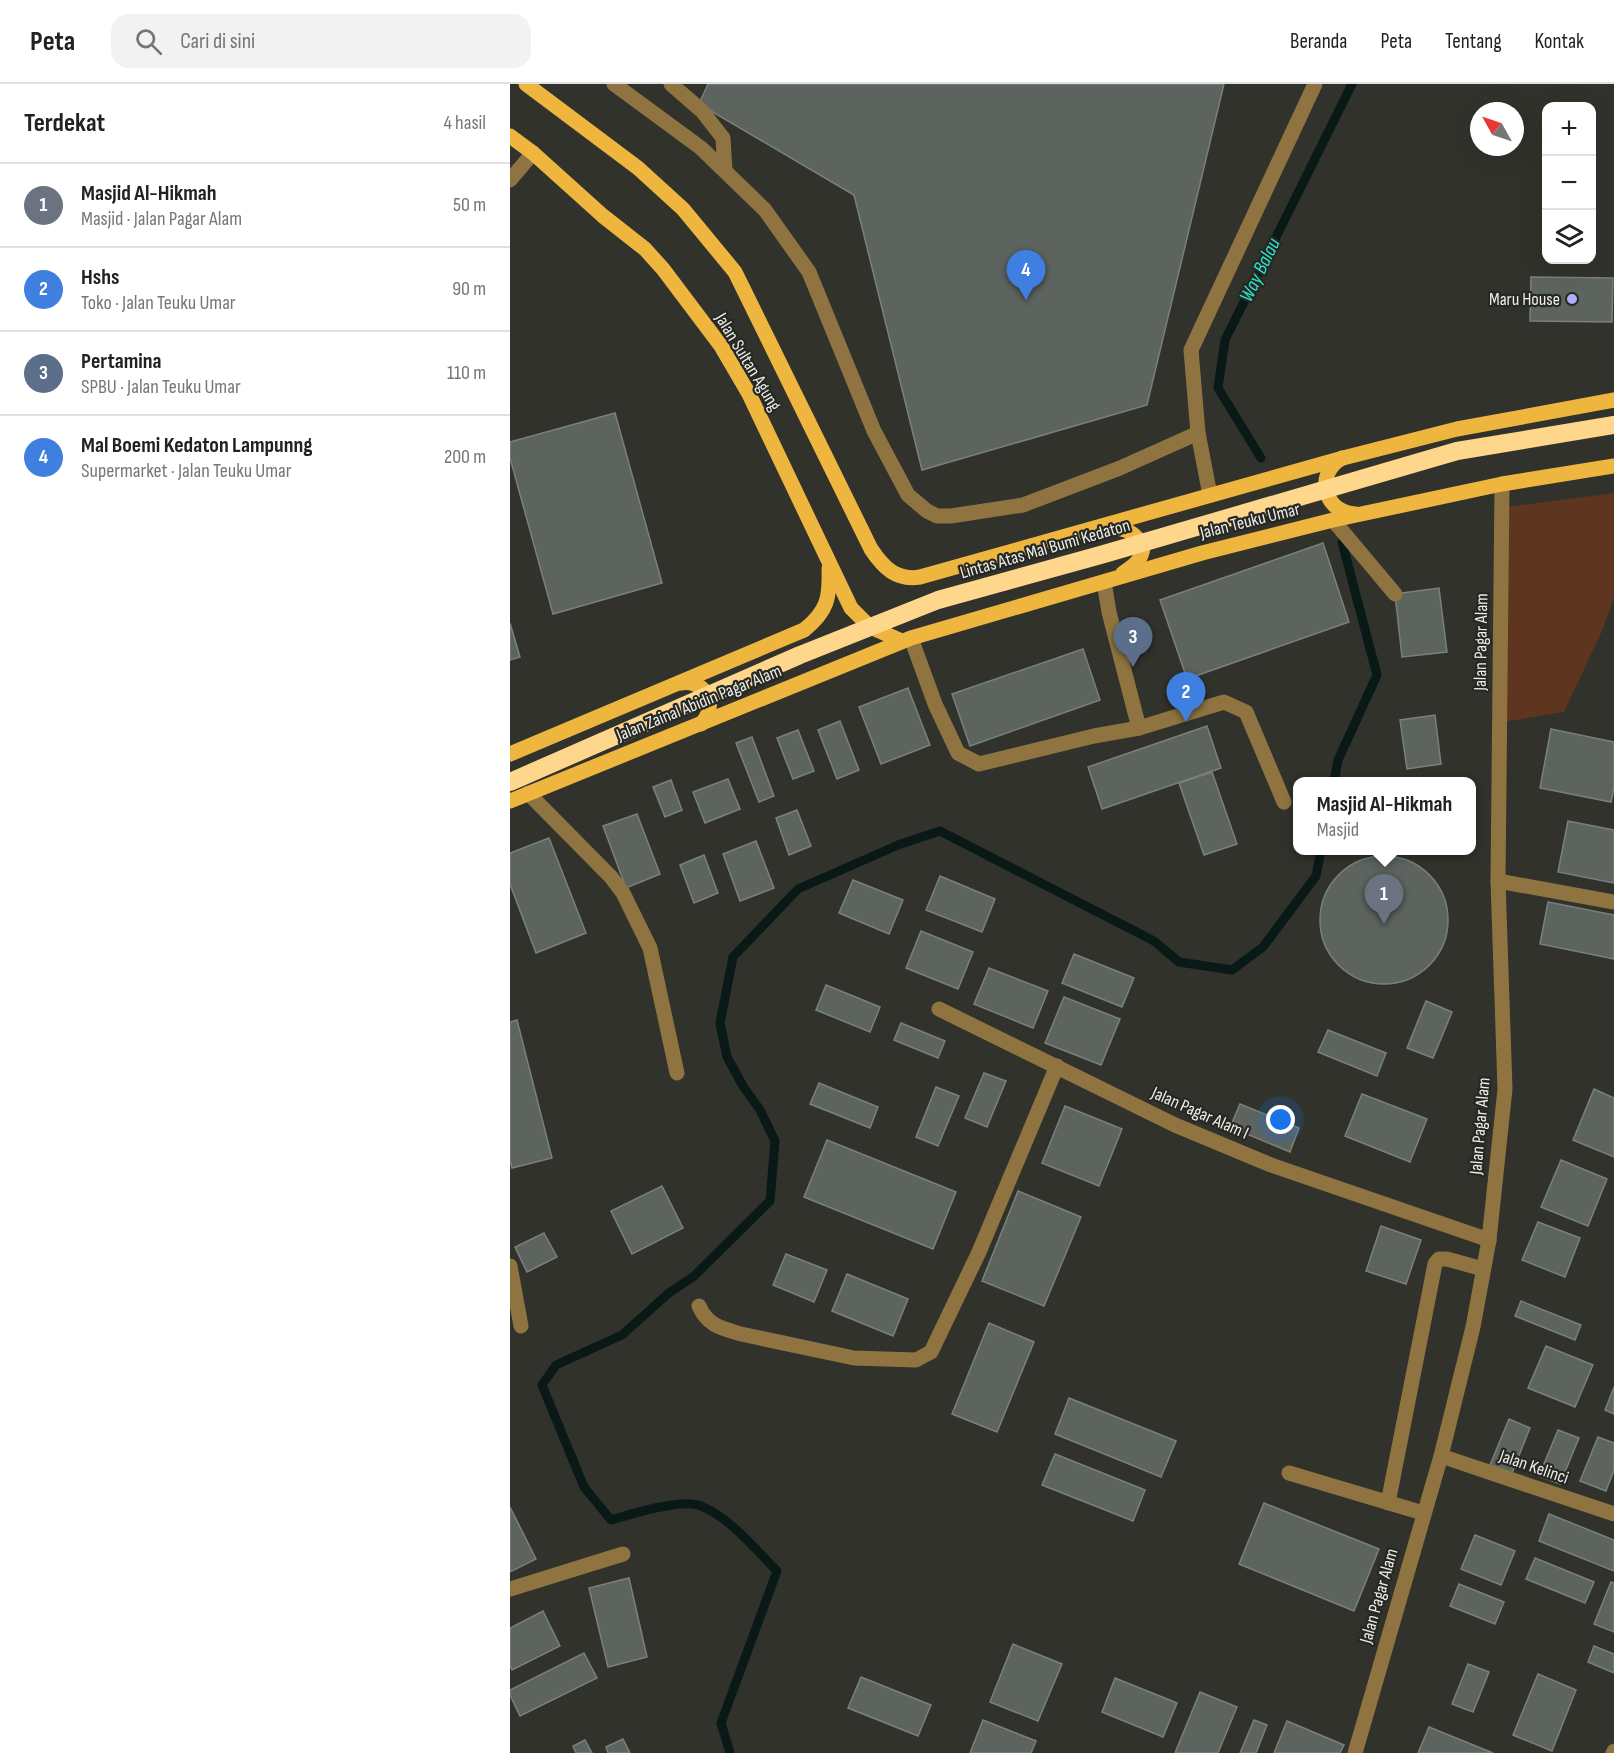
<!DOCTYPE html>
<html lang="id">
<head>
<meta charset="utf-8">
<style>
  body { margin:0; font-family:"Sofia Sans Condensed",sans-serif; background:#f2f2f2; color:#222 }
  .controls { position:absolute; right:18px; top:18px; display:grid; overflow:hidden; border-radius:12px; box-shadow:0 6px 24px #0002 }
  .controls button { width:54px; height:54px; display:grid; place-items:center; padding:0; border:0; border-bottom:2px solid #e0e0e0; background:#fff; color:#222; font:30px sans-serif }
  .compass { position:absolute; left:960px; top:18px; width:54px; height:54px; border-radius:50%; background:#fff; box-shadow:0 6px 24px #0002; rotate:310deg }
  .you { position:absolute; left:771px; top:1036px; width:21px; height:21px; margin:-15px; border:4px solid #fff; border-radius:50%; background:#1a73e8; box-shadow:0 0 0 9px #1a73e833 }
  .badge { display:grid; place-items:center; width:39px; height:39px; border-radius:50%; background:#2563eb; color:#fff; font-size:20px; font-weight:700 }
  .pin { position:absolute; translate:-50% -50px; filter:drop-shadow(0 2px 3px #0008) }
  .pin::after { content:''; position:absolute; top:32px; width:21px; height:18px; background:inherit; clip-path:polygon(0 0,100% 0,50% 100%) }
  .popup { position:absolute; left:783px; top:693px; width:183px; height:78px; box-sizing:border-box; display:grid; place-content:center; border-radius:12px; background:#fff; filter:drop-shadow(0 2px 4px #0005); font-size:20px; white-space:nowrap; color:#767676 }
  .popup b { font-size:22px; color:#222 }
  .popup::after { content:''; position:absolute; left:50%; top:100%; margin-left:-12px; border:12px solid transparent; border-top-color:#fff }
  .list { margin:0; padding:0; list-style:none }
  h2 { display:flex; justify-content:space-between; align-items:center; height:78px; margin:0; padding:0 24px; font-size:26px }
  h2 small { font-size:20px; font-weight:400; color:#767676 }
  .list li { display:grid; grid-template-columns:39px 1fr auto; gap:18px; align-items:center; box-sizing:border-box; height:84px; padding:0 24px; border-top:2px solid #e0e0e0 }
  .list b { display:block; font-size:22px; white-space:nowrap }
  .list p { margin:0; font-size:20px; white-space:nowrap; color:#767676 }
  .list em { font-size:20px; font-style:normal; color:#767676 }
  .icon { flex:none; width:33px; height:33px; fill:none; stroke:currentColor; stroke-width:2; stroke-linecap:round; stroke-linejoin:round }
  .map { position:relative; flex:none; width:1104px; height:1669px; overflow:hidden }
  header { display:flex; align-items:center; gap:36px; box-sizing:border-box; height:84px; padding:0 30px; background:#fff; border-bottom:2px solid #e0e0e0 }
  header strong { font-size:28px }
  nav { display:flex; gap:33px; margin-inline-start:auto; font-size:21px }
  .search { width:420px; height:54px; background:#f2f2f2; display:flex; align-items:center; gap:15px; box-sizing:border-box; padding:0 21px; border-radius:18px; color:#767676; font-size:22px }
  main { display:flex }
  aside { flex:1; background:#fff }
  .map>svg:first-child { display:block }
  .green { fill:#5e351f }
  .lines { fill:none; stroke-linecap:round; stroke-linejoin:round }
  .stream { stroke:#091916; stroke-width:9 }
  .building { fill:#5d635e; stroke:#7a817b; stroke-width:1.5 }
  .minor { stroke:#8f7441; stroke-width:15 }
  .major { stroke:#eeb63f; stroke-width:15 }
  .highway-bridge { stroke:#fed68c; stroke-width:18 }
  .poi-dot { fill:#aeaefa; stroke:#272822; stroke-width:2 }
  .labels { text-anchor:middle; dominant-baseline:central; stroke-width:4.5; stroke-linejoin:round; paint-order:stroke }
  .poi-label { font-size:18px; fill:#edeeea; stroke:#272822; text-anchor:end }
  .street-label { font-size:18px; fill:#edeeea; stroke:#272822 }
  .water-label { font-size:20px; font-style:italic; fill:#2ae3cf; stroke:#272822 }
</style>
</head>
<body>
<header>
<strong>Peta</strong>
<div class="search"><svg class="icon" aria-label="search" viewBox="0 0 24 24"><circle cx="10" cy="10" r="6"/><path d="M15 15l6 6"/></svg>Cari di sini</div>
<nav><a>Beranda</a><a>Peta</a><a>Tentang</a><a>Kontak</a></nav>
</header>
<main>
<aside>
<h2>Terdekat<small>4 hasil</small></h2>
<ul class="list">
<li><span class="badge" style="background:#6b7280">1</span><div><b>Masjid Al-Hikmah</b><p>Masjid · Jalan Pagar Alam</p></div><em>50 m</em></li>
<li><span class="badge" style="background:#3f7fe0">2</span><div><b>Hshs</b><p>Toko · Jalan Teuku Umar</p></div><em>90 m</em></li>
<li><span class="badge" style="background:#5c6f8a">3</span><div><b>Pertamina</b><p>SPBU · Jalan Teuku Umar</p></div><em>110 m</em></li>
<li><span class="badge" style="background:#3f7fe0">4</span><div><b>Mal Boemi Kedaton Lampunng</b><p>Supermarket · Jalan Teuku Umar</p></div><em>200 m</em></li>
</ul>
</aside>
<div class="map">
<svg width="1104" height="1669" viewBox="0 0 1104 1669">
  <rect width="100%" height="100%" fill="#30322b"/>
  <polygon class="green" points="1104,409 1104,514 1092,547 1054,628 993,638 996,423"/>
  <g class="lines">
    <g class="stream">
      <polyline points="751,374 708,304 715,256 842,0"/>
      <polyline points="824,698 828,676 867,591 832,458"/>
      <path d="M220,1669l-9,-30 56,-152c-22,-22 -49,-56 -79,-66 -19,-6 -67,9 -87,15l-27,-33 -42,-102 14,-20 66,-30 48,-43 23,-15 77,-76 5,-60 -15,-31 -17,-24 -16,-29 -7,-34 13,-66 65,-68 100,-44 42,-14 214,110 25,21 53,8 31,-23 53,-71 5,-26"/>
    </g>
  </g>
  <g class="building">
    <polygon points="198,0 714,0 637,321 412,386 344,111 189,20"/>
    <polygon points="1021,193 1103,194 1102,238 1020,237"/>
    <polygon points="105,329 152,499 43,530 0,374 0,358"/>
    <polygon points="813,459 839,538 677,595 650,516"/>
    <polygon points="929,504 937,568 892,573 885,510"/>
    <polygon points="0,539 10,573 0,576"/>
    <polygon points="573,565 590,616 460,662 442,610"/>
    <polygon points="398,604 420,661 371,680 349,623"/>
    <polygon points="925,631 931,680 897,685 890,636"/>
    <polygon points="330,637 349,686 327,695 308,646"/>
    <polygon points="697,642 711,684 592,725 578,683"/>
    <polygon points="1041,645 1104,658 1104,704 1101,718 1030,704"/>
    <polygon points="288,646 304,687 283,695 267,654"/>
    <polygon points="242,653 264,712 249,718 226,659"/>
    <polygon points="702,688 727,760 694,771 669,699"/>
    <polygon points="218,695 230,725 195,739 183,708"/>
    <polygon points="161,696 172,726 155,733 143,703"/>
    <polygon points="287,726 301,762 279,771 266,734"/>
    <polygon points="127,730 150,790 116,804 93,742"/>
    <polygon points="1058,737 1104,746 1104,799 1048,788"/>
    <polygon points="39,754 76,849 26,869 0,800 0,769"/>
    <polygon points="246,757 264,804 230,817 213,770"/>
    <polygon points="194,771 208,809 184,819 170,781"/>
    <circle cx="874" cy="836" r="64"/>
    <polygon points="430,792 485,815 472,848 416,826"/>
    <polygon points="343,796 393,816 379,850 329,829"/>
    <polygon points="1038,818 1104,831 1104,875 1030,860"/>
    <polygon points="411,847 463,868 448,905 396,884"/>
    <polygon points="564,870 624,894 612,923 552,899"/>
    <polygon points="479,884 538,907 523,944 464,920"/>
    <polygon points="316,901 370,923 360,948 306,926"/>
    <polygon points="554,913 610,935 591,981 535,959"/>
    <polygon points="916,917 942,928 923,974 897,964"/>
    <polygon points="7,936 42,1074 2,1084 0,1077 0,938"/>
    <polygon points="391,939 435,957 428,974 384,956"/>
    <polygon points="818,946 876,969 867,992 808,968"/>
    <polygon points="474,989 496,997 477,1043 455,1034"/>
    <polygon points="309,999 368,1023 360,1044 300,1020"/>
    <polygon points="426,1003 449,1012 428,1062 406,1053"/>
    <polygon points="1084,1005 1104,1014 1104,1073 1063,1056"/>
    <polygon points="852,1010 917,1035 900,1078 835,1052"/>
    <polygon points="730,1020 789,1044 780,1068 720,1043"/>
    <polygon points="555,1022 612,1045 589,1102 532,1079"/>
    <polygon points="317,1056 446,1108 423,1165 294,1113"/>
    <polygon points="1051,1076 1097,1095 1078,1142 1031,1123"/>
    <polygon points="152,1102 173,1144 122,1170 101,1127"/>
    <polygon points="508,1107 571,1133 534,1222 472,1197"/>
    <polygon points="1028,1138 1070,1154 1055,1193 1012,1176"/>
    <polygon points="871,1142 911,1156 896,1200 856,1187"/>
    <polygon points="34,1149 47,1173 17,1188 5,1163"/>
    <polygon points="276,1170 317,1186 304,1218 263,1201"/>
    <polygon points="337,1190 398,1215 383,1252 322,1227"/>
    <polygon points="1011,1217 1071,1241 1065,1256 1005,1232"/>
    <polygon points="479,1239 524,1258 487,1348 442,1330"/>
    <polygon points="1036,1262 1083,1281 1065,1323 1018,1304"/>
    <polygon points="1104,1303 1104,1330 1095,1326"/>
    <polygon points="559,1314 666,1357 651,1393 545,1350"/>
    <polygon points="999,1335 1020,1344 1002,1389 980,1381"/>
    <polygon points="1048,1346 1069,1354 1050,1400 1029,1392"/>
    <polygon points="1088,1353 1104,1359 1104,1386 1096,1407 1070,1397"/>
    <polygon points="545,1370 635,1406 623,1437 532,1401"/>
    <polygon points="754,1419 869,1465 844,1527 729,1480"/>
    <polygon points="0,1423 26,1475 0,1488"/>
    <polygon points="1039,1430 1104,1456 1104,1487 1029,1457"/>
    <polygon points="965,1451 1005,1467 991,1501 951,1485"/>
    <polygon points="1025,1474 1084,1498 1075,1519 1016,1495"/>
    <polygon points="119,1494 137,1573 98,1583 79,1504"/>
    <polygon points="1101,1498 1104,1499 1104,1548 1084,1540"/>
    <polygon points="949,1500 994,1518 985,1540 940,1522"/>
    <polygon points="33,1527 50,1562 2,1586 0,1581 0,1544"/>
    <polygon points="503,1560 552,1580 528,1637 480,1618"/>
    <polygon points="1084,1562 1104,1570 1104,1589 1078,1578"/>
    <polygon points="74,1569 87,1594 10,1632 0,1611 0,1606"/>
    <polygon points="958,1580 979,1588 963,1628 942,1620"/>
    <polygon points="1028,1590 1066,1606 1042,1667 1003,1651"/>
    <polygon points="351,1593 421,1621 408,1652 338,1624"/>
    <polygon points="605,1594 667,1619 653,1653 592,1628"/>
    <polygon points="690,1608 727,1623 708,1669 665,1669"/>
    <polygon points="473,1636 526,1657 521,1669 460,1669"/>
    <polygon points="744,1636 757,1641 746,1669 730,1669"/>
    <polygon points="777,1637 834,1661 830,1669 764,1669"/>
    <polygon points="919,1643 983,1669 908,1669"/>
    <polygon points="113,1655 120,1669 98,1669 96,1663"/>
    <polygon points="75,1656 82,1669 66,1669 63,1662"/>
  </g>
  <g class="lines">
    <g class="minor">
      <polyline points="104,0 191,64 255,126 299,188 364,347 398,411 417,427 427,432 441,432 513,421 610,384 688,349"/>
      <polyline points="161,0 192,27 213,54 215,87"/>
      <polyline points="0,96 23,69"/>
      <polyline points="700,411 688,349 681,266 805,0"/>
      <polyline points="823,436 885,510"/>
      <polyline points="401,554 425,620 448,669 469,680 584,652 629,644 599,528 594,498"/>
      <polyline points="629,644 714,618 736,628 774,718"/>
      <polyline points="18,709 101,793 113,809 140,864 167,989"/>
      <polyline points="988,797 1104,818"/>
      <polyline points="429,925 665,1041 761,1081 979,1156"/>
      <polyline points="0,1182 11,1242"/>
      <path d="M189,1222c9,20 22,22 42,28l113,24 62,2 15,-8 48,-100 78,-186"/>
      <polyline points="931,1372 1104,1430"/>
      <polyline points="779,1389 913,1429"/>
      <polyline points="878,1419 925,1180 929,1175 937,1175 973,1185"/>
      <polyline points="0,1505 113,1470"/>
      <polyline points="845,1669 931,1372 963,1243 979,1156 995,1005 988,797 992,400"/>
      <polyline points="1103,1669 1104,1667"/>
    </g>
    <g class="major">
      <path d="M16,0l112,84 45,41 52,63 136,277c12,18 25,32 49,28l423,-119 114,-29 157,-29"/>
      <polyline points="0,52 23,69 93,132 135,165 153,185 211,262 239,310 341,524 360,543 392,557"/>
      <path d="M832,374c-28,16 -18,55 14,56"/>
      <path d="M595,442c18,3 29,3 38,21 -1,13 -9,19 -20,26"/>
      <path d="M171,599c25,-4 38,23 20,41"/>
      <path d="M0,670l294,-124c24,-19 26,-33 25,-62"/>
      <polyline points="0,717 401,554 692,469 823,436 992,400 1104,382"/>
    </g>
    <polyline class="highway-bridge" points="0,698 290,571 428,516 594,470 947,367 1104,341"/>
  </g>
  <circle class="poi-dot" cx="1062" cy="215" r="6"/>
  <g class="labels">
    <g class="poi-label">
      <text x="1050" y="215">Maru House</text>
    </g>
    <g class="street-label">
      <text transform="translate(238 278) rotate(59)">Jalan Sultan Agung</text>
      <text transform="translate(740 437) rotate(-14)">Jalan Teuku Umar</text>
      <text transform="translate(535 465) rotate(-16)">Lintas Atas Mal Bumi Kedaton</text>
      <text transform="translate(971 558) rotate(-89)">Jalan Pagar Alam</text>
      <text transform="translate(189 619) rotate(-22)">Jalan Zainal Abidin Pagar Alam</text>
      <text transform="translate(690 1029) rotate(24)">Jalan Pagar Alam I</text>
      <text transform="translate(970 1042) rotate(-85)">Jalan Pagar Alam</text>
      <text transform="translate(1024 1383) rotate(19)">Jalan Kelinci</text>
      <text transform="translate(869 1512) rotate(-74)">Jalan Pagar Alam</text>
    </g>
    <g class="water-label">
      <text transform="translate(750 186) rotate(-64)">Way Balau</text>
    </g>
  </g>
</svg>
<div class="controls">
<button>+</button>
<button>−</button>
<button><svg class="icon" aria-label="layers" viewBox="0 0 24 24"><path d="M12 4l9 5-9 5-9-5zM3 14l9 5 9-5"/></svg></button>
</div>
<svg class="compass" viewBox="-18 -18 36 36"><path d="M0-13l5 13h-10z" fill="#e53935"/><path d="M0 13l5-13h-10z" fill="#767676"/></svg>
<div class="you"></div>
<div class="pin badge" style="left:874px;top:840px;background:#6b7280">1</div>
<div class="popup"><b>Masjid Al-Hikmah</b>Masjid</div>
<div class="pin badge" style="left:676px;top:638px;background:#3f7fe0">2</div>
<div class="pin badge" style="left:623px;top:583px;background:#5c6f8a">3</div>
<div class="pin badge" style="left:516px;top:216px;background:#3f7fe0">4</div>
</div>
</main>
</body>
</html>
